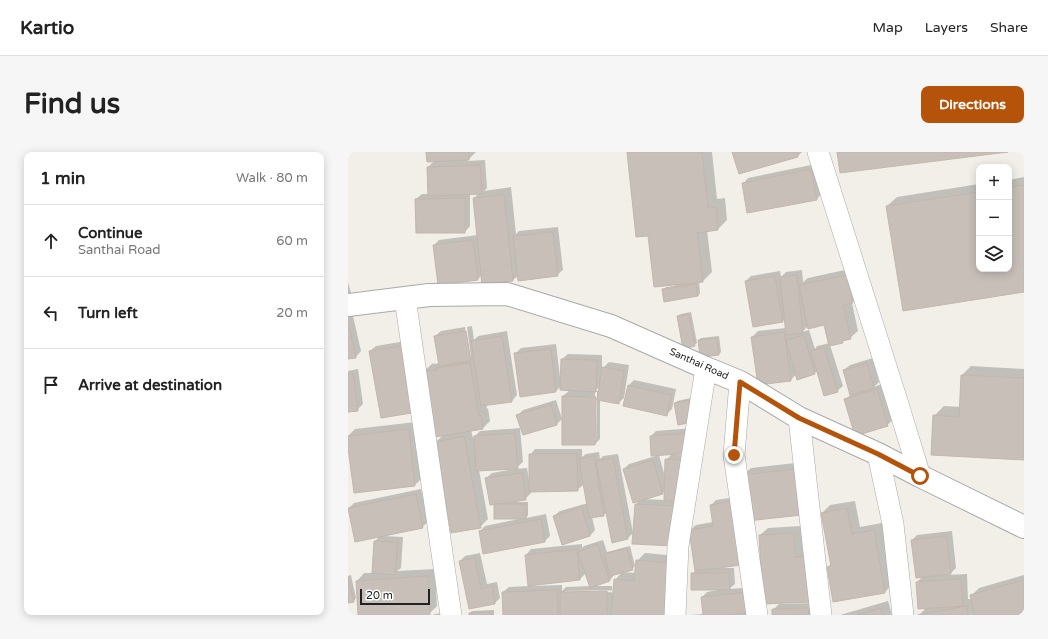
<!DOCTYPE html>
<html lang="en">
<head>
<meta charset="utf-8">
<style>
  body { margin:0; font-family:"Varela Round",sans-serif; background:#f6f6f6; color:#222 }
  .controls { position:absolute; right:12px; top:12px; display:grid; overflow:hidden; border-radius:8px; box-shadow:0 2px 10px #0003 }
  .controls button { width:36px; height:36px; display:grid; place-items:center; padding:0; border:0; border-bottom:1px solid #e0e0e0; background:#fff; color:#222; font:20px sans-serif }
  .scale { position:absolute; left:12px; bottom:10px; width:70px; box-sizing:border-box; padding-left:4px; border:2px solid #222; border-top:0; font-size:11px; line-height:14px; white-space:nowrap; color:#222; -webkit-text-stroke:3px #fff; paint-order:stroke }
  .stop { position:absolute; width:12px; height:12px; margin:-9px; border:3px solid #b45309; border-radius:50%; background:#fff }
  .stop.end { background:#b45309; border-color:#fff; box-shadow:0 1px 4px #0008 }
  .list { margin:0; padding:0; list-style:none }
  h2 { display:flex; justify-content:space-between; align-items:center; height:52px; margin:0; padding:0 16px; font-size:17px }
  h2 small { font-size:13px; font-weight:400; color:#767676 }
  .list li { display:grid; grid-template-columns:26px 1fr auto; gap:12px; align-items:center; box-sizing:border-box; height:72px; padding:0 16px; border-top:1px solid #e0e0e0 }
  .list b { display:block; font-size:15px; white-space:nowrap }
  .list p { margin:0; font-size:13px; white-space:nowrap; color:#767676 }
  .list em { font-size:13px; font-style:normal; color:#767676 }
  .icon { flex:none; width:22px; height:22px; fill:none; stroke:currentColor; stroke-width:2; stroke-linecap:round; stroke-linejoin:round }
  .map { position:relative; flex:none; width:676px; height:463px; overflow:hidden; border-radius:8px }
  header { display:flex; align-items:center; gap:24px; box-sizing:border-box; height:56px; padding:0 20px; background:#fff; border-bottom:1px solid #e0e0e0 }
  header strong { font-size:19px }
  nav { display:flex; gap:22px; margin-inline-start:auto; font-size:14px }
  .intro { display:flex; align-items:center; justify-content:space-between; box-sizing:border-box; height:96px; padding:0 24px }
  h1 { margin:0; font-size:28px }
  .button { padding:10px 18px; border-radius:8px; background:#b45309; color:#fff; font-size:14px; font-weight:700 }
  main { display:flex; gap:24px; padding:0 24px }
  aside { flex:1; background:#fff; border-radius:8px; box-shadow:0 2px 10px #0003 }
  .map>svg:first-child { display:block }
  .shadow { fill:#0003; fill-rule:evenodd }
  .building { fill:#c7bfb8; stroke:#c4b6ab }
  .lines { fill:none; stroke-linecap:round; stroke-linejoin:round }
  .minor-casing { stroke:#a9a9a9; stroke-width:22 }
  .tertiary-casing { stroke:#a9a9a9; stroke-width:24 }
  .minor { stroke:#fff; stroke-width:21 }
  .tertiary { stroke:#fff; stroke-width:22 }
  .route { stroke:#b45309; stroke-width:5 }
  .labels { text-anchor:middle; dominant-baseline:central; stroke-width:3; stroke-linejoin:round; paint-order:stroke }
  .street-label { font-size:10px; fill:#222; stroke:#fff }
</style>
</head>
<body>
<header>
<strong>Kartio</strong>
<nav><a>Map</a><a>Layers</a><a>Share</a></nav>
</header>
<div class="intro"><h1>Find us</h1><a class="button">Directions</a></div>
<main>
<aside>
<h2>1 min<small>Walk · 80 m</small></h2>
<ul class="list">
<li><svg class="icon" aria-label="ahead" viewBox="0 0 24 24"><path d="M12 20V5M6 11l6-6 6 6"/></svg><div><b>Continue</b><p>Santhai Road</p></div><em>60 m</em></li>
<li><svg class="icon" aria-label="left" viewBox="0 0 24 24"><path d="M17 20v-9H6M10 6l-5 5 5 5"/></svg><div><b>Turn left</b></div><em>20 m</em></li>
<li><svg class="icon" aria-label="arrive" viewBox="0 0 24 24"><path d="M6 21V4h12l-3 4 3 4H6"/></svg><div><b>Arrive at destination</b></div></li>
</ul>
</aside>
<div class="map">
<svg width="676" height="463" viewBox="0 0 676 463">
  <rect width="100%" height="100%" fill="#f2efe9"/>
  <g class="shadow">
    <polygon points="79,0 128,0 119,9 137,8 139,36 136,39 163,35 168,82 171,79 210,75 215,118 209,123 171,123 165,128 134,123 130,127 90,132 86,93 91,88 130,83 126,46 131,41 122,41 122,74 117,80 68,47 74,42 81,42 80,15 86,9"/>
    <polygon points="280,0 364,0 369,47 377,46 379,68 370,77 359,78 364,120 355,129 351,129 352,141 350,144 316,138 318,135 327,134 327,132 301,83"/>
    <polygon points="385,0 454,0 450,4 391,21"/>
    <polygon points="468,12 474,41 469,47 400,60 395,32 400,26"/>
    <polygon points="676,25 676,139 556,157 539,54 549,45 631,32 631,117 661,117 661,28"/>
    <path d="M506,116l6,26 -8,9 6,28 -8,7 -5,1 -3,3 -12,3 13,41 -6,5 -20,-20 -2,2 -19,1 -5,6 -39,-43 6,-6 28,-3 -1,-9 -2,2 -29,5 -8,-45 5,-5 29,-5 1,6 5,-5 16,-2 1,12 5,-4zM477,172l5,19 -13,3 -2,3 -6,-19 -7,2 7,-7z"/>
    <polygon points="0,130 3,141 0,144"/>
    <polygon points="343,160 349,191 346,193 330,164 333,162"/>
    <polygon points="5,164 13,199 8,205 0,206 0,165"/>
    <polygon points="124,174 126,188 130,184 159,179 169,243 164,249 138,252 139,257 140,256 142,269 135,276 123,278 125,286 132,279 172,276 175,310 167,317 179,316 181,329 182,329 182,303 187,297 234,297 234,305 238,302 251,300 252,307 255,304 270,302 285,381 280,386 264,389 259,360 256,363 244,365 247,378 242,384 206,364 212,359 240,351 235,328 235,333 229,338 182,339 183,341 177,347 162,349 162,350 180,350 180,363 178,366 198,362 202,384 197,389 132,379 137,374 171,367 171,366 147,353 138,326 144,321 167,317 167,316 131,318 140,367 132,375 88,290 95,283 77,218 85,211 86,212 91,211 87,184 93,179 117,175 121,205 123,205 119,175"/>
    <polygon points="371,184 373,200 371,202 351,188 353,186"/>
    <polygon points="58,189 64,260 22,199 28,194"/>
    <path d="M208,192l4,33h1l1,-18 6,-5 34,1v14l7,-7 20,3 -5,33 -6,5 -18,-3v39l-5,5 -32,-48 7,-6 -9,-4 -5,5 -35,5 -6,-42 6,-6zM252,234l-1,5h-4zM247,240h2l-1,48h-2z"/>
    <polygon points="525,206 531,230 526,235 534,232 545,268 539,273 497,248 503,242 496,218 502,213"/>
    <polygon points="623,214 676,217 676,307 586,264 596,254 612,255 614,223"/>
    <polygon points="10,217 15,252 9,258 0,259 0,219"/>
    <polygon points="286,228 328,237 324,257 318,263 281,233"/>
    <polygon points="343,246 348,267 327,252 329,249"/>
    <polygon points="208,248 214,267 209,272 170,263 175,258"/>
    <polygon points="68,270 75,325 67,333 0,288 0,284 7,277"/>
    <path d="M346,276l-21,25v1l17,1 -10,85 -44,-36 5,-5 -17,-30 5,-5 30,-9 6,22 1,-17 7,-7 -22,-17 5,-5zM317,338v10l-23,-1 21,-6z"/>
    <polygon points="456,310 461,354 395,323 403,316"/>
    <polygon points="73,337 80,370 74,375 35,384 55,385 53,416 49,419 87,417 89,454 81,462 64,463 11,463 9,429 16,421 25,421 27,389 32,384 1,356 6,351"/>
    <polygon points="389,345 370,416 386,416 387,432 381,437 407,435 405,463 342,463 356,462 354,445 359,440 370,438 370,437 344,422 348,418 342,378 348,373 365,370 363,353 368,348"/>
    <polygon points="507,349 512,375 534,371 545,432 537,440 486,449 480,415 483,412 474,361 482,353"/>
    <polygon points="453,374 455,398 468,397 471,441 412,383 420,376"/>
    <polygon points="604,379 608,416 603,421 597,422 597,423 619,422 620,447 624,447 623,444 631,436 676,423 676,463 571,463 579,455 569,430 575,424 564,388 569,383"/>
    <path d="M255,388l4,12 23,-6 5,20 -3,3 -17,4v1l-5,6 -17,6h19v7h1l2,-13 7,-8 14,1 1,-12 8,-8 33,3 -4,59h-62v-1l-1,1h-107l-1,-23 6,-5 20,-1 -3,-31 5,-6 51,-5v4l2,-2zM238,421l5,13 -25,1 -4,4v-6l-30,1v-2l48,-5zM264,438v2l-47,1v-2z"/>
    <polygon points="132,401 139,432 149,430 152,446 147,451 122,456 112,409 117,404"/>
    <polygon points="3,423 8,446 6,449 0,450 0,424"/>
    <polygon points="540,449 544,463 492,463"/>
    <polygon points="466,451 466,463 425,463 425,458 431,452"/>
    <polygon points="146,458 146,463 122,463 122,461 124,459"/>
    <polygon points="102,460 103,463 85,463 87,462"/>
  </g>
  <g class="building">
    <polygon points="78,0 121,0 121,8 79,10"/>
    <polygon points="279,0 354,0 360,56 368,55 370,78 349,81 355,130 306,135 300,84 288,85"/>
    <polygon points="384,0 449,0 450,5 391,22"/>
    <polygon points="489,0 660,0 492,21"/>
    <polygon points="132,13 134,42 80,44 79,15"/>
    <polygon points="463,17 469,48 399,61 394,31"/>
    <polygon points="676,33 676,140 555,159 538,54 631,40 631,117 661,117 661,35"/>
    <polygon points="156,43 165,129 134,133 125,46"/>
    <polygon points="117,46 117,81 68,81 67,47"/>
    <polygon points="205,80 210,124 170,129 165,84"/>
    <polygon points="125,88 130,128 90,133 85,93"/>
    <polygon points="449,123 455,181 438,183 432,125"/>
    <polygon points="499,123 505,151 495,153 503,187 494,189 495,191 481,194 476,173 460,177 451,133"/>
    <polygon points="427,124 435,170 405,175 397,129"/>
    <polygon points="348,132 350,144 316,150 314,137"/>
    <polygon points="341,162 347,194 335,197 329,164"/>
    <polygon points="0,169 8,206 0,207"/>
    <polygon points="118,179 123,209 91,214 86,184"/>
    <polygon points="436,180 443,229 410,233 403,185"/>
    <polygon points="456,183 467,222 449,228 438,188"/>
    <polygon points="154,184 164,250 133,254 123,189"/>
    <polygon points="369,186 371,203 352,205 350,188"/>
    <polygon points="53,194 64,261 33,266 21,199"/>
    <polygon points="476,195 490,240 476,244 463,199"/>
    <polygon points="203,197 208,240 172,245 166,201"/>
    <polygon points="213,207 249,208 248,240 212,238"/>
    <polygon points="122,211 131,264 133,263 135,277 87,285 76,218 78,217 79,219 89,218 89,216"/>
    <polygon points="519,211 526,236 502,243 495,218"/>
    <polygon points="254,215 276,219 271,252 249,248"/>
    <polygon points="5,222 10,259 0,260 0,223"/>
    <polygon points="613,223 676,226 676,308 583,303 585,263 611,265"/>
    <polygon points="280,233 323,243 319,264 275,254"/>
    <polygon points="529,237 540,274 507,284 496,247"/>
    <polygon points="214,244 248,245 247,293 214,293"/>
    <polygon points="341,248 345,270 330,273 326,251"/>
    <polygon points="203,252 209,273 175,283 168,263"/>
    <polygon points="61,277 67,334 6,341 0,296 0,284"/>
    <polygon points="167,281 170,317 128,319 126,284"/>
    <polygon points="341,281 343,301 303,304 302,284"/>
    <polygon points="116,284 133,376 103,381 87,290"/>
    <polygon points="181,302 229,302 230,339 181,340"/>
    <polygon points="246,304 256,364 241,366 231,307"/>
    <polygon points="265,306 280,387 264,391 248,309"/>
    <polygon points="317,307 337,308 336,350 316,349"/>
    <polygon points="305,308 315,342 285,351 275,317"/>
    <polygon points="449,317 454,363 399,369 394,323"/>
    <polygon points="174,321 178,348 142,353 137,326"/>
    <polygon points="68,342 75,376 7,390 0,356"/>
    <polygon points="384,349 394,413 347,419 341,378 365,374 362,353"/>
    <rect x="146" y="352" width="32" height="15"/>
    <polygon points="287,352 329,354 326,394 284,392"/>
    <polygon points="234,355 242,384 214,393 205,364"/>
    <polygon points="499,356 504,382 526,378 537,441 485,450 479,415 483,414 473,361"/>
    <polygon points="193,367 197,390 135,402 131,379"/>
    <polygon points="446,381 447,405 461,404 463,450 415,452 411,383"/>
    <polygon points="598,384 603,422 568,426 563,388"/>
    <polygon points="26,389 50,390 47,423 24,421"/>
    <polygon points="249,392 262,429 242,436 230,400"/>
    <polygon points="279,396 285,418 262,424 256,402"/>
    <polygon points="229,397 232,428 180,434 177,403"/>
    <polygon points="127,406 133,437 144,434 147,452 121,457 111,409"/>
    <polygon points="288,408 323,411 320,463 263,463 266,427 286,429"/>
    <polygon points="343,421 381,421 382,438 343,438"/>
    <polygon points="80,424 82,463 10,463 8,429"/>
    <polygon points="0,425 6,450 0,451"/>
    <polygon points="613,427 615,454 570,457 568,430"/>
    <polygon points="676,428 676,463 627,463 622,443"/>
    <polygon points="209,438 210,463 155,463 154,440"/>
    <polygon points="259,439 259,463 212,463 212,440"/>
    <polygon points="402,440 404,460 378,463 355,463 353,445"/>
    <polygon points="618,454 620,463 570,463"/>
    <polygon points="460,456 461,463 424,463 424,457"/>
    <polygon points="532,456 535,463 509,463"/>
    <polygon points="144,460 144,463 121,463 121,461"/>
  </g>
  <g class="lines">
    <defs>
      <g id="minor">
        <polyline points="470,0 549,249 572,324"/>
        <polyline points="57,146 103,463"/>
        <polyline points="392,230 386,303 409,463"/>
        <polyline points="451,266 473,463"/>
        <polyline points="530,302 545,372 555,463"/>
        <polyline points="327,463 330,394 358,216"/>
      </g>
      <polyline id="tertiary" points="0,153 81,143 159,142 263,174 358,216 392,230 451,266 530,302 572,324 676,375"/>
    </defs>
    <use href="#minor" class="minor-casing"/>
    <use href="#tertiary" class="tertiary-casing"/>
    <use href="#minor" class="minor"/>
    <use href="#tertiary" class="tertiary"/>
  </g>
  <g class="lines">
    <polyline class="route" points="386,303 392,230 451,266 530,302 572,324"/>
  </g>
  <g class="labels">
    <g class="street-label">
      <text transform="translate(351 212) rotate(24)">Santhai Road</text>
    </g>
  </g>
</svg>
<div class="controls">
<button>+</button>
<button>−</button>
<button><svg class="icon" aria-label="layers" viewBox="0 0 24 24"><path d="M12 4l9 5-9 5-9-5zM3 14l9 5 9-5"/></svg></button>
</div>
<div class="scale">20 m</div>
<div class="stop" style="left:572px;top:324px"></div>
<div class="stop end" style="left:386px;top:303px"></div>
</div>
</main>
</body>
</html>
